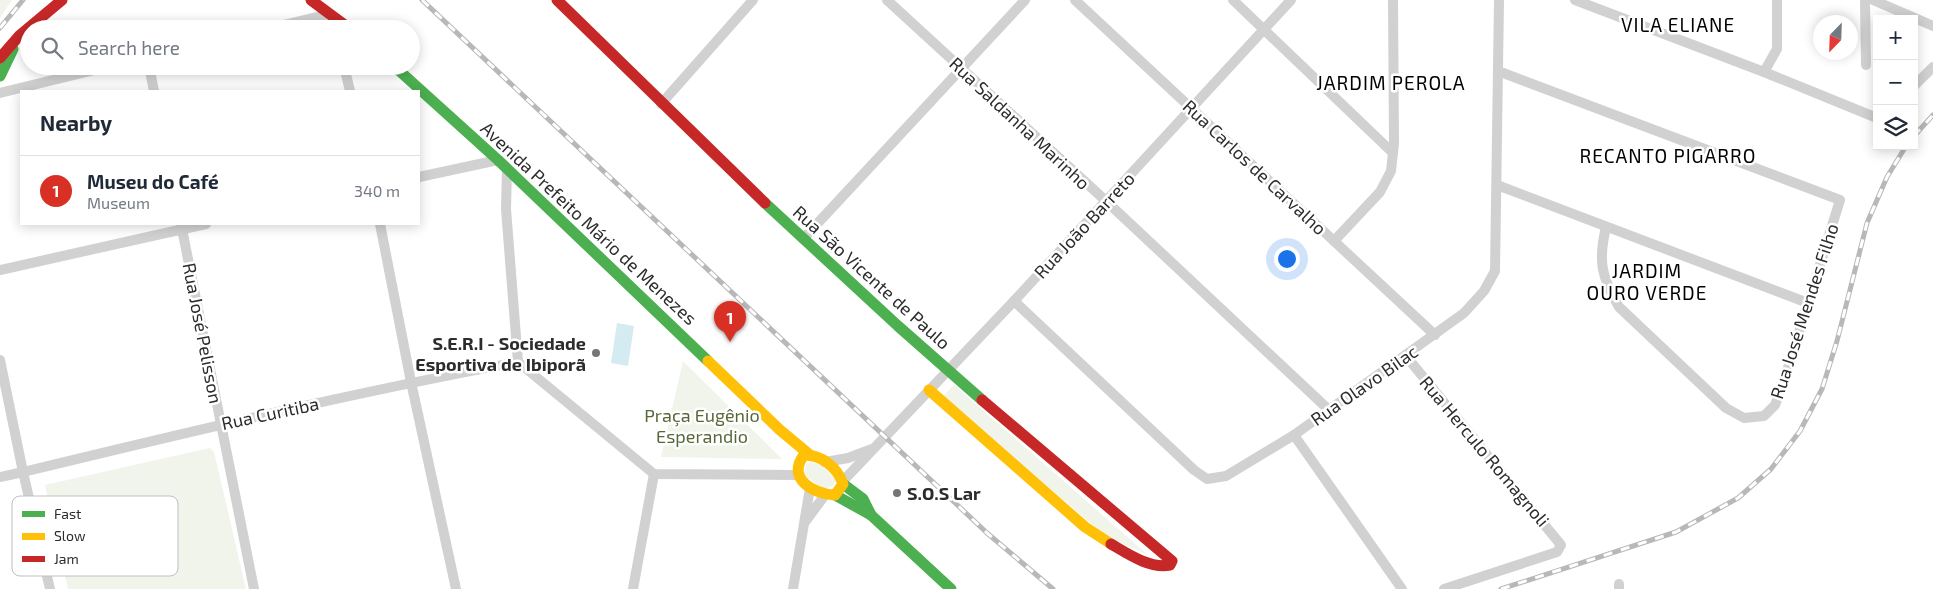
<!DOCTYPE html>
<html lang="en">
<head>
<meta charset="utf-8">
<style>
  body { margin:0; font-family:"Exo 2",sans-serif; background:#f6f6f7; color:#1f2937 }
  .controls { position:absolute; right:15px; top:15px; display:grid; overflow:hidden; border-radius:0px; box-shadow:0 2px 12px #0003 }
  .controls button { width:45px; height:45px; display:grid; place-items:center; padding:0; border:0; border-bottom:1px solid #e0e1e3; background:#fff; color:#1f2937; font:25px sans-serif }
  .compass { position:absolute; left:1813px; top:15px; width:45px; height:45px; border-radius:50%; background:#fff; box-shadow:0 2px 12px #0003; rotate:203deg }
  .you { position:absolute; left:1286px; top:258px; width:18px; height:18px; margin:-12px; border:4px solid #fff; border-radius:50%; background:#1a73e8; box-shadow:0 0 0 8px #1a73e833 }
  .badge { display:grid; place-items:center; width:32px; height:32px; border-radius:50%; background:#d93025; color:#fff; font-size:16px; font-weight:700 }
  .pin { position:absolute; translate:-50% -41px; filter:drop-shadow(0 1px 2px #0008) }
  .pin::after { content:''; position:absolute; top:26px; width:18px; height:15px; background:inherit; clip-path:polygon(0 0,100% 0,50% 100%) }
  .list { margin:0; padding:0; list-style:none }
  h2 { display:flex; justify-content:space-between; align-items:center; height:65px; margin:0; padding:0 20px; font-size:21px }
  h2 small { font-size:16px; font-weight:400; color:#747a83 }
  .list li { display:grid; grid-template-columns:32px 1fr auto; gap:15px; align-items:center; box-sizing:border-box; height:70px; padding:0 20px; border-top:1px solid #e0e1e3 }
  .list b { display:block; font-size:19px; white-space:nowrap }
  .list p { margin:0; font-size:16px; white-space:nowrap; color:#747a83 }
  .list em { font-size:16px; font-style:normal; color:#747a83 }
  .icon { flex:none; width:28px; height:28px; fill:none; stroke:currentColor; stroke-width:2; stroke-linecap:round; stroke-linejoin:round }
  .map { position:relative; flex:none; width:1933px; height:589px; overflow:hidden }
  .search { position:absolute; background:#fff; box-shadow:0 2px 12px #0003; left:20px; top:20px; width:400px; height:55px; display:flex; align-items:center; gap:12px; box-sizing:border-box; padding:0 18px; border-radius:28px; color:#747a83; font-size:19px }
  .panel { position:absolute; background:#fff; box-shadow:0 2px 12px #0003; left:20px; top:90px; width:400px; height:135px; border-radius:0px }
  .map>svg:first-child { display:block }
  .green { fill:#f1f4ea }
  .water { fill:#d5ebf2 }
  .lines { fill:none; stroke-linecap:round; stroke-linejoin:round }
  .street { stroke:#d1d1d1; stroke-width:10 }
  .fast { stroke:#4caf50; stroke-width:11 }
  .slow { stroke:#ffc107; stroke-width:11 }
  .jam { stroke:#c62828; stroke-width:11 }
  .rail-casing { stroke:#b8b8b8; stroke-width:5 }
  .rail { stroke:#fff; stroke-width:3; stroke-dasharray:9; stroke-linecap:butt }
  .poi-dot { fill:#767676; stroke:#fff; stroke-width:2 }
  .labels { text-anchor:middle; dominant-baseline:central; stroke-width:5; stroke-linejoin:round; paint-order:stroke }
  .street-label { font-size:18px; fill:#2c2c2c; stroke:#fff }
  .poi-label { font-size:18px; font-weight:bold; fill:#2c2c2c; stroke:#fff; text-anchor:end }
  .park-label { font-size:18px; fill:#576838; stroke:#fff }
  .neighbourhood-label { font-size:19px; letter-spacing:1px; fill:#000; stroke:#fff }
  .key { fill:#fff; stroke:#c0c0c0; stroke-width:1 }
  .key-label { font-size:14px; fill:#2c2c2c }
</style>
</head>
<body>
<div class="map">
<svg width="1933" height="589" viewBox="0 0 1933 589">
  <rect width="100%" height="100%" fill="#fff"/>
  <g class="green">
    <polygon points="0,0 12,0 0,18"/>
    <polygon points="683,361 782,459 661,457"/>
    <polygon points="954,385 1148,555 1107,537 942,397"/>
    <polygon points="210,448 214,452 246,589 68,589 45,485"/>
    <polygon points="810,462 822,465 836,481 833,486 823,489 804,475 806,464"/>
  </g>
  <polygon class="water" points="617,323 634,326 628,366 611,363"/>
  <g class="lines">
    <g class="street">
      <polyline points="887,0 1106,201 1329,410"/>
      <polyline points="1075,0 1435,335"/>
      <polyline points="1233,0 1393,153"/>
      <polyline points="1575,0 1764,72 1877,118"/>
      <polyline points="1865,0 1866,65"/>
      <polyline points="1873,0 1933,26"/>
      <polyline points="267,29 329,14"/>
      <polyline points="149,66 154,91"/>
      <polyline points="344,66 350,91"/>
      <path d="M1498,71l342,129 -58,187 -7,18 -11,11 -20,2 -18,-10 -107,-101c-18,-31 -21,-46 -13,-80"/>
      <polyline points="1764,72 1777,49 1777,0"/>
      <polyline points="1914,86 1933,67"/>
      <polyline points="0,93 111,66"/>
      <polyline points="661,104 753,0"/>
      <polyline points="507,168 506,209 518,362 654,474 799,475"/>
      <polyline points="419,177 498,160"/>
      <polyline points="1497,185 1808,303"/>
      <polyline points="181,224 254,589"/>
      <polyline points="380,224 411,382 456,589"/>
      <polyline points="803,239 1025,0"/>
      <polyline points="1334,241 1380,192 1391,171 1394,143 1393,0"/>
      <polyline points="0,270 206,224"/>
      <polyline points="1014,301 1194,470 1207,479 1226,476 1294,435 1464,313 1484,291 1495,271 1499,0"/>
      <polyline points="1406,356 1561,545 1557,552 1444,589"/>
      <polyline points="0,360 23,472 0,477"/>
      <polyline points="1294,435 1402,589"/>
      <polyline points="825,462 848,458 872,449"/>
      <polyline points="842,482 1014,301 1291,0"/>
      <polyline points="805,522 825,495"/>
      <polyline points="1619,584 1619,589"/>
      <path d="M50,589l-27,-117c165,-40 329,-79 495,-110"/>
      <polyline points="633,589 654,474"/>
      <polyline points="793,589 810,488"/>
    </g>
    <g class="fast">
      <polyline points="394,66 498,160 708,361"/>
      <polyline points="0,76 13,49"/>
      <polyline points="765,203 898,326 982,400"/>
      <polyline points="843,484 863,499 871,515"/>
      <polyline points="835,495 871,515 951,589"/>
    </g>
    <g class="slow">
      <polyline points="708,361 780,430 810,455"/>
      <polyline points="929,390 1085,527 1111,544"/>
      <path d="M804,455c18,0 33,12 39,29l-8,11c-22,-1 -49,-17 -31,-40z"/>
    </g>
    <g class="jam">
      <polyline points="311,0 350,29"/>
      <polyline points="557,0 765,203"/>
      <polyline points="0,58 19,36 62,0"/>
      <path d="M982,400l190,161 -2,4c-20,4 -42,-11 -59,-21"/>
    </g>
    <defs>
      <g id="rail">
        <polyline points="422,0 987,533 1053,589"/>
        <polyline points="0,28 23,0"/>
        <polyline points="1914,136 1933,115"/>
        <polyline points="1501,589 1676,532 1738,498 1771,469 1800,431 1822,389 1837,341 1867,223 1887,177 1906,146"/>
      </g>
    </defs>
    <use href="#rail" class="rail-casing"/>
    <use href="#rail" class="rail"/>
  </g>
  <g class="poi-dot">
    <circle cx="596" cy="353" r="5"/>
    <circle cx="897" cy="493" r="5"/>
  </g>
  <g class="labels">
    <g class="street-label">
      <text transform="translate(1020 123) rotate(43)">Rua Saldanha Marinho</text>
      <text transform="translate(1255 167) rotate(43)">Rua Carlos de Carvalho</text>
      <text transform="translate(589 223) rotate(43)">Avenida Prefeito Mário de Menezes</text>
      <text transform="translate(1084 225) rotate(-47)">Rua João Barreto</text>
      <text transform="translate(872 277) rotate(42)">Rua São Vicente de Paulo</text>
      <text transform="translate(1804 311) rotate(-72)">Rua José Mendes Filho</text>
      <text transform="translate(203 333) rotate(79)">Rua José Pelisson</text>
      <text transform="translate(1364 385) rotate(-35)">Rua Olavo Bilac</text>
      <text transform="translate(270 413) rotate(-12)">Rua Curitiba</text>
      <text transform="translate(1485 451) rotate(50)">Rua Herculo Romagnoli</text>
    </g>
    <g class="poi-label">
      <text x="586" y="343">S.E.R.I - Sociedade<tspan x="586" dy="21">Esportiva de Ibiporã</tspan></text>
      <text x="907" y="493" text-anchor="start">S.O.S Lar</text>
    </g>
    <g class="park-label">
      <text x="702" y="415">Praça Eugênio<tspan x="702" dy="21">Esperandio</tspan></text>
    </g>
    <g class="neighbourhood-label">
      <text x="1678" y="24">VILA ELIANE</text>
      <text x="1391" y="82">JARDIM PEROLA</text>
      <text x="1668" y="155">RECANTO PIGARRO</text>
      <text x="1647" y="270">JARDIM<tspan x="1647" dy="22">OURO VERDE</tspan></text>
    </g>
  </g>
  <rect x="12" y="496" width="166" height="80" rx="8" class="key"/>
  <rect x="22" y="511" width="23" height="6" fill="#4caf50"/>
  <rect x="22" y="533" width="23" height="7" fill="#ffc107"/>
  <rect x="22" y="556" width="23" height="6" fill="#c62828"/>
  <g class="key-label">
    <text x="54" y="519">Fast</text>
    <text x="54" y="541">Slow</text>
    <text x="54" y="564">Jam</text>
  </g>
</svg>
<div class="controls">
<button>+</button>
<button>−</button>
<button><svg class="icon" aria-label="layers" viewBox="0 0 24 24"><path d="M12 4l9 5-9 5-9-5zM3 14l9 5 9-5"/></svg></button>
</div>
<svg class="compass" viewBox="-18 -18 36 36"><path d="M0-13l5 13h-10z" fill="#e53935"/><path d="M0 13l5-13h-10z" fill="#747a83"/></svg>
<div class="you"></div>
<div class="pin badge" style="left:730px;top:342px">1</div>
<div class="search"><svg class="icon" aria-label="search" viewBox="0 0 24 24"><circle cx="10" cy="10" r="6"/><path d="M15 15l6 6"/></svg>Search here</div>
<section class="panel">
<h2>Nearby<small></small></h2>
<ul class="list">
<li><span class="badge">1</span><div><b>Museu do Café</b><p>Museum</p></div><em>340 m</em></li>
</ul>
</section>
</div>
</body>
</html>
